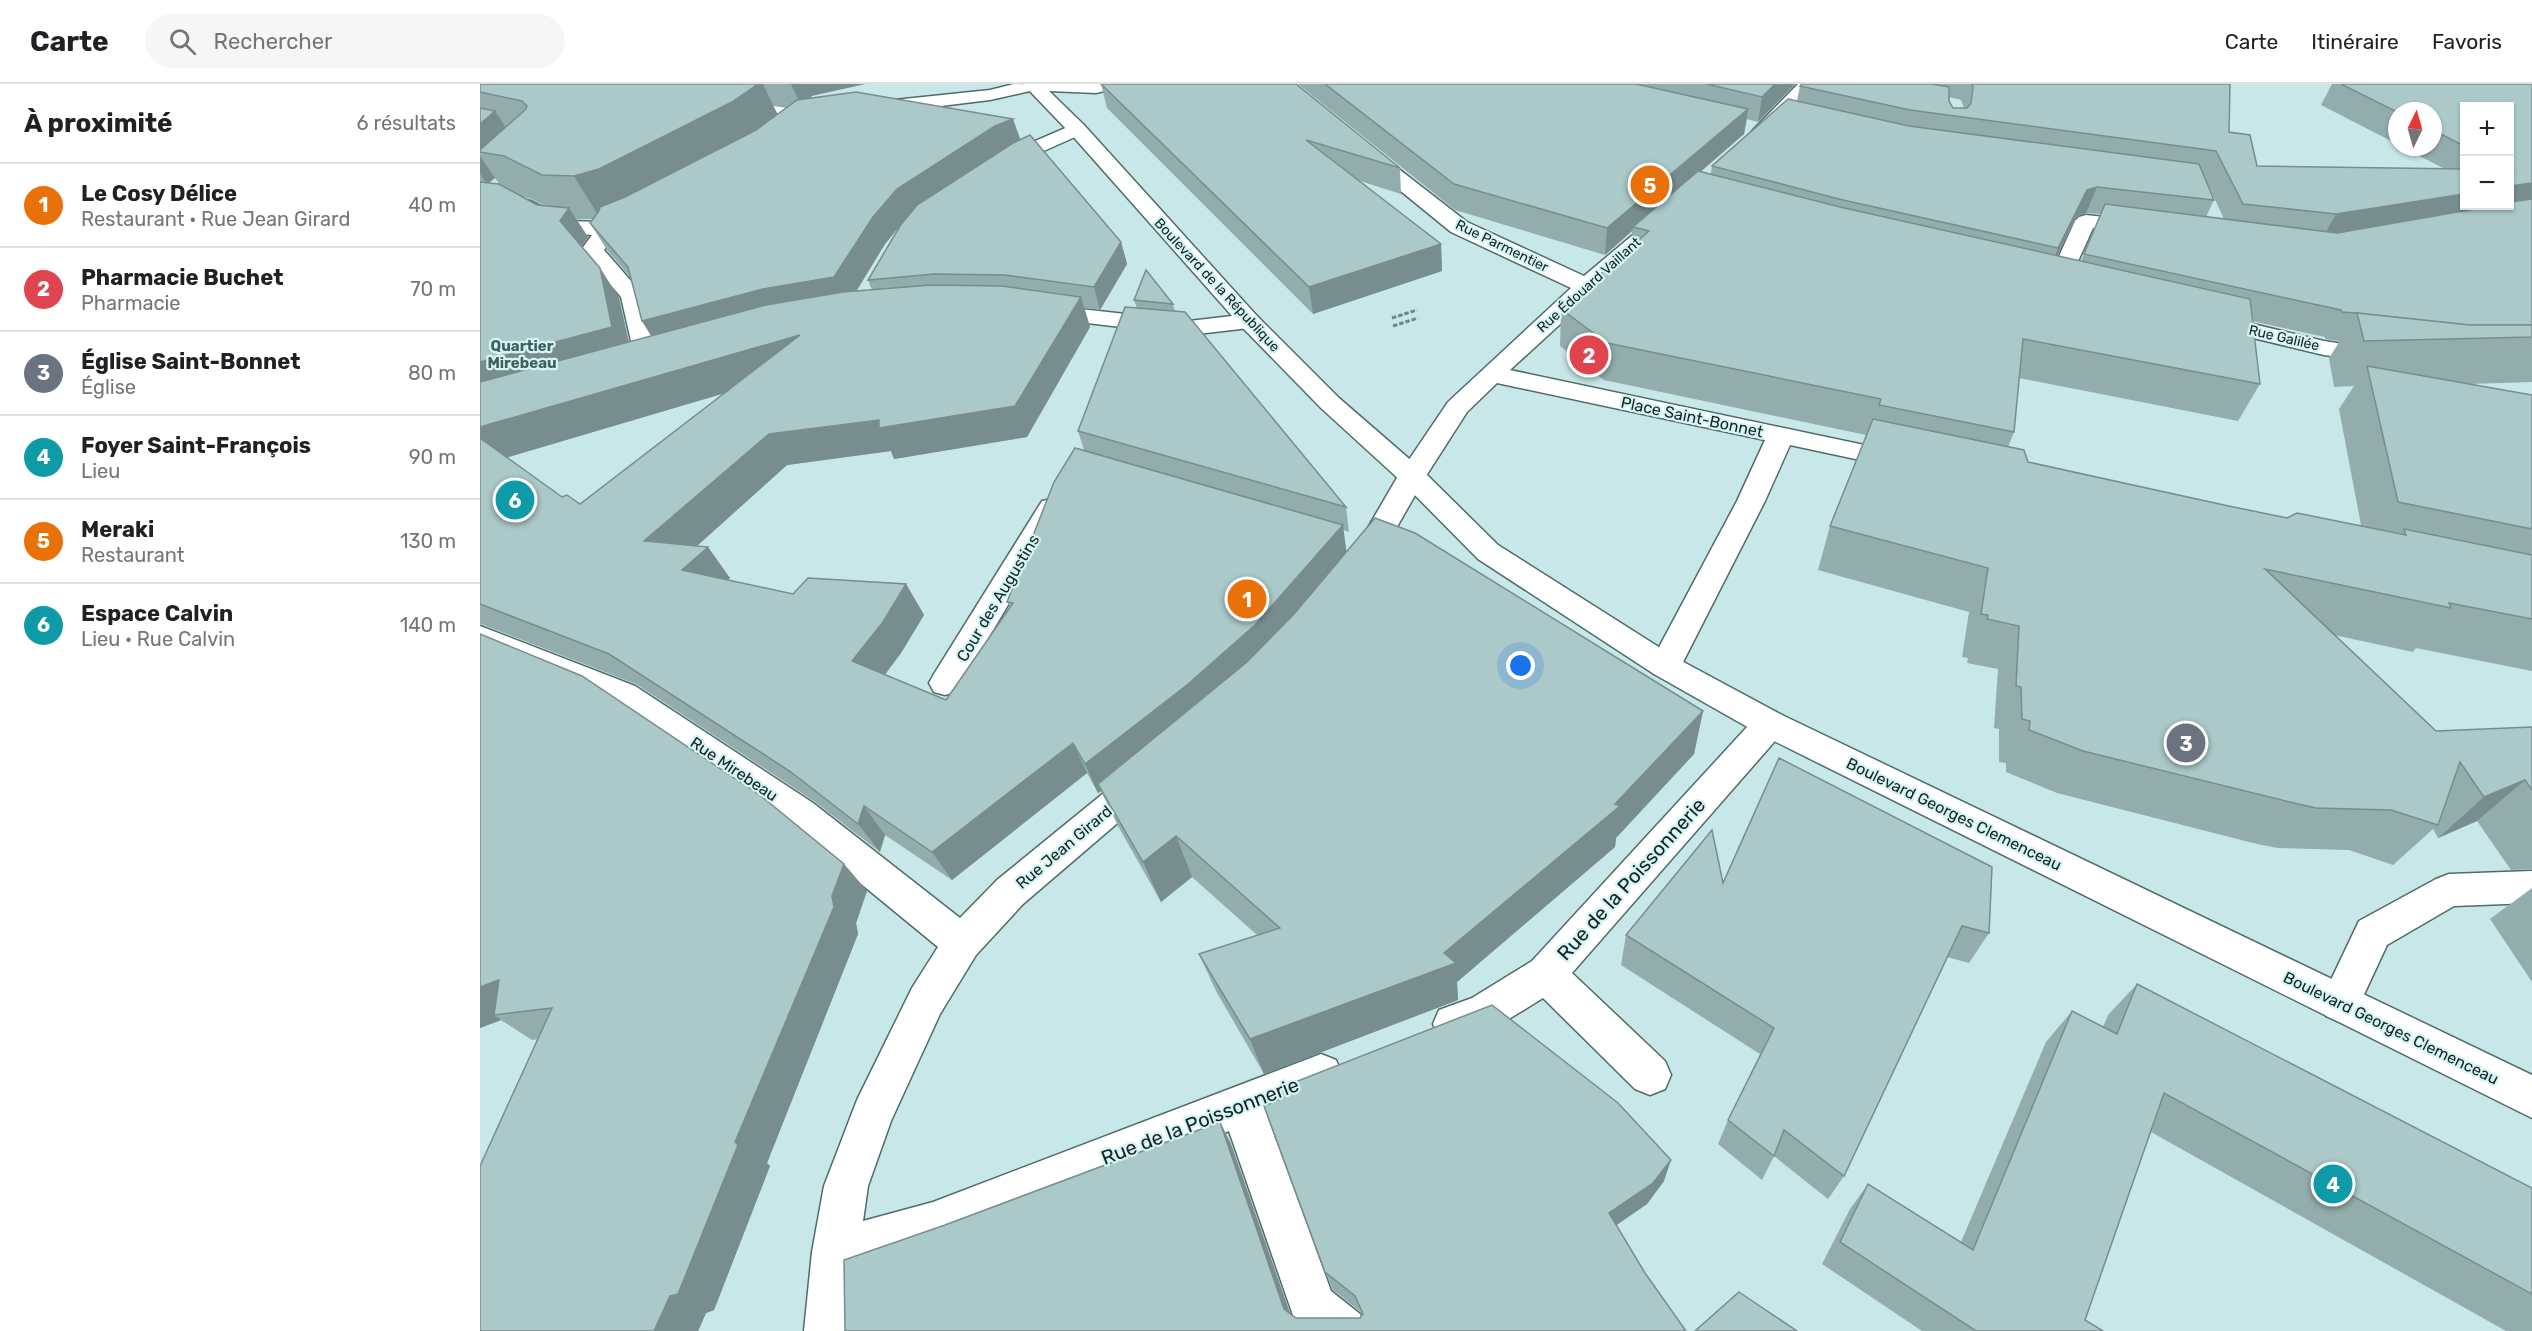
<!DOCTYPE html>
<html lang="fr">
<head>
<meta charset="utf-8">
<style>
  body { margin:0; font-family:Rubik,sans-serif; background:#f6f6f6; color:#202124 }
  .controls { position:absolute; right:18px; top:18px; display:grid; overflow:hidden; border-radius:0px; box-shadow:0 2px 4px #0004 }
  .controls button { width:54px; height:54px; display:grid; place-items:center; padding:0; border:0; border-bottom:2px solid #e0e0e0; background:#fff; color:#202124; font:30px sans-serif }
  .compass { position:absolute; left:1908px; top:18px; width:54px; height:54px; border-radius:50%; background:#fff; box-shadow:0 2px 4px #0004; rotate:5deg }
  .you { position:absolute; left:1041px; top:582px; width:21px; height:21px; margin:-15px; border:4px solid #fff; border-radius:50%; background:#1a73e8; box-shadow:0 0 0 9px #1a73e833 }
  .badge { display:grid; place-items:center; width:39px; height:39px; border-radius:50%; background:#b45309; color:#fff; font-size:20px; font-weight:700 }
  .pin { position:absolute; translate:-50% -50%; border:3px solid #fff; box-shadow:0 2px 6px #0006 }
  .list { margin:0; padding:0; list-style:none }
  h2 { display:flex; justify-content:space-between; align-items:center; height:78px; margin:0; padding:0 24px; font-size:26px }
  h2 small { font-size:20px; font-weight:400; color:#757577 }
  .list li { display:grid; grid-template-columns:39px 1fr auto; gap:18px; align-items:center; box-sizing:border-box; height:84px; padding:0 24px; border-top:2px solid #e0e0e0 }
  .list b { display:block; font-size:22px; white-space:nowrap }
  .list p { margin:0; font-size:20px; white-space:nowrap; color:#757577 }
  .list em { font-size:20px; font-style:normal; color:#757577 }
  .icon { flex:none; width:33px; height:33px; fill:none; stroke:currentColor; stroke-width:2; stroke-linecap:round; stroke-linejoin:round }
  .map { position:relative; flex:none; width:2052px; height:1247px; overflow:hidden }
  header { display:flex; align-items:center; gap:36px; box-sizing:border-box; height:84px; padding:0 30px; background:#fff; border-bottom:2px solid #e0e0e0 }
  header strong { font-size:28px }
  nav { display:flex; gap:33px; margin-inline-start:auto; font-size:21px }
  .search { width:420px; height:54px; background:#f6f6f6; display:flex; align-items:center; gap:15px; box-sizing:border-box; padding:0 21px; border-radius:33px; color:#757577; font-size:22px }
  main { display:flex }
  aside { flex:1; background:#fff }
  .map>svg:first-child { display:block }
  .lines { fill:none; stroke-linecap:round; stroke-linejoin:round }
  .minor-casing { stroke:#506b6c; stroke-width:3 }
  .major-casing { stroke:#506b6c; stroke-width:3 }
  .path { stroke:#708586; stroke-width:3; stroke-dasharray:4.5 2; stroke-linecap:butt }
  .minor { fill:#fff; fill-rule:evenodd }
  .major { fill:#fff; fill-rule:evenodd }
  .wall { fill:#93adad; fill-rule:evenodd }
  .shaded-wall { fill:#788d8d }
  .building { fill:#abc9c9; stroke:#788d8d; stroke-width:1.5 }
  .labels { text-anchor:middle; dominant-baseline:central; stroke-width:4.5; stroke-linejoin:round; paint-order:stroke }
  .far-street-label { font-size:14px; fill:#172222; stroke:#d5f5f5 }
  .far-neighbourhood-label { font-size:15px; font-weight:bold; fill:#425e5e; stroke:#d5f5f5 }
  .street-label { font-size:16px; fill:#172222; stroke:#d5f5f5 }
  .near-street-label { font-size:20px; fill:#172222; stroke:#d5f5f5 }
</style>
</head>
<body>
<header>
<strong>Carte</strong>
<div class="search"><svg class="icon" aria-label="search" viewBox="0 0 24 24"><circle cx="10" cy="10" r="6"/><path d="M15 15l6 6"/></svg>Rechercher</div>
<nav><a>Carte</a><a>Itinéraire</a><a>Favoris</a></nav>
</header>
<main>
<aside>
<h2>À proximité<small>6 résultats</small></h2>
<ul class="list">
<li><span class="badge" style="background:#e8710a">1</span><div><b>Le Cosy Délice</b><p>Restaurant · Rue Jean Girard</p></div><em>40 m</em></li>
<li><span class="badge" style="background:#e0444e">2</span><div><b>Pharmacie Buchet</b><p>Pharmacie</p></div><em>70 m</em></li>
<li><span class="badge" style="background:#6b7280">3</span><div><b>Église Saint-Bonnet</b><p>Église</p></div><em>80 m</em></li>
<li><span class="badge" style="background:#0f9aa8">4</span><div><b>Foyer Saint-François</b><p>Lieu</p></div><em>90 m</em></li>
<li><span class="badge" style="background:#e8710a">5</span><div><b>Meraki</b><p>Restaurant</p></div><em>130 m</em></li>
<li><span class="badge" style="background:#0f9aa8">6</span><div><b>Espace Calvin</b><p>Lieu · Rue Calvin</p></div><em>140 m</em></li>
</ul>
</aside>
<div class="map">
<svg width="2052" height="1247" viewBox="0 0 2052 1247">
  <rect width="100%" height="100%" fill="#c8e7e8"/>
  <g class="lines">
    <defs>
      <g id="minor">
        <polygon points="255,0 274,0 291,19 330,30 332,34 330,38 323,40 277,27"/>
        <polygon points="534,0 562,1 559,5 510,16 395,30 388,28 386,24 388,20 395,18 510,6"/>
        <polygon points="1318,0 1337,0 1288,53 1274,53 1271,49 1274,45"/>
        <polygon points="597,39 604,41 606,45 604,49 539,78 527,86 513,86 510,82 525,70"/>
        <polygon points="886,63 893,65 987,138 1104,192 1179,129 1186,127 1193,129 1197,133 1030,286 1422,369 1432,371 1436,377 1432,383 1422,385 1310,361 1285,417 1201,582 1196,590 1185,594 1174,590 1169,582 1257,417 1285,356 1017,299 987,328 946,392 893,485 883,488 873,485 868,478 918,392 968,318 1091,204 971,148 879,73 876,69 879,65"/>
        <polygon points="0,110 51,117 89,137 121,138 149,128 156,126 163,128 167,132 163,136 134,148 134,153 124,166 164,212 180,279 177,284 168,286 159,284 156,279 141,213 101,166 112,151 77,148 39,127 0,122"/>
        <polygon points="1606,131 1662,137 1670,138 1673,143 1670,148 1662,149 1613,144 1585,206 1577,208 1569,206 1566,201 1595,137 1599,133"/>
        <polygon points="564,221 709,237 769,230 777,232 781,237 777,242 769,244 709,251 556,233 552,228 556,223"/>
        <polygon points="1731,230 1844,257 1897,265 1906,267 1909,272 1906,277 1897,279 1844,271 1723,242 1719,237 1723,232"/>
        <polygon points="572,415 582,417 586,424 476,608 465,611 454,608 449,599 454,590 562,417"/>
        <polygon points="0,542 155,602 333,719 480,834 517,796 652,686 664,682 676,686 681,696 676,706 543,820 496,871 460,930 411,1037 388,1102 383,1137 453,1118 841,970 856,976 862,990 856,1004 787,1032 851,1207 880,1230 887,1247 825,1247 816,1240 749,1047 453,1164 377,1185 372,1247 324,1247 332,1168 344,1102 377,1016 432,904 458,863 307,739 131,620 0,566"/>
        <polygon points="1290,627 1302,631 1307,640 1302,649 1092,889 1185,977 1191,991 1185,1005 1170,1011 1155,1005 1063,914 1019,941 973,959 959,954 953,940 959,926 992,914 1052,877 1278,631"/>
        <polygon points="2052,787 2052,819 1974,822 1907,861 1874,932 1860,938 1846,932 1840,919 1879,837 1956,795 1969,790"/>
      </g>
      <polygon id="major" points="543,0 641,0 638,4 616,9 569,7 604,41 777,232 859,314 942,386 1018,461 1196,574 1302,631 2052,991 2052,1034 1278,649 1174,590 998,475 922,398 841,324 761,242 590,49"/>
    </defs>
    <use href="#minor" class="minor-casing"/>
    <use href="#major" class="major-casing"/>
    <g class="path">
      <polyline points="912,234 937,226"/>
      <polyline points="913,242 938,234"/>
    </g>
    <use href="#minor" class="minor"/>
    <use href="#major" class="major"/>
  </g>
  <g class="wall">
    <path d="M0,0h385l-54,12 1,2 208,42 101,102 6,22 -27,46 -16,-2 6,19 -63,110 -133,22 -3,-8 -104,14 -90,81 33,32 -2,2 65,14 113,-10 18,31 -23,38 -16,22 61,25 64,-93 -3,-5 77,-152 -6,-19 59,-123 -3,-8 39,4 2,8 171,195 3,25 -6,-2 3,22 357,159 -9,43 -78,84 -1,9 -158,135 1,18 -194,74 -48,-83 -17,-37 58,-19 -65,-58 -31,25 -43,-76 -17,-35 -3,2 -11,-20 -135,107 -67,-45 -5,17 -66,-51 -178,-117 -155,-60h-1zM293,22l14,2 -9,6zM15,94l5,7 -11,-2zM43,113l9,2 13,7 -8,-1zM428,132l-40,64 4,10 -16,1 29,-47zM96,135h16l-2,4 17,27 24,28 11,43 9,15 -22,6 -10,-44 -19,-30 -19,-22 7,-9zM245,309l-145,111 -18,-7 -55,-40z"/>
    <polygon points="621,0 816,0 920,84 921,110 877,96 961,160 962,187 833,230 627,24"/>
    <path d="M818,0h497l-37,38 -11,-3 -3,15 -43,37 10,3 1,-8 85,-65 3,-15 2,-2h428l-1,48 28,34 188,3 -43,-22h31v-36h-36v33l-76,-39 11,-21h200v298l-63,2 63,11v276l-116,-23 -3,4 -79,-17 102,96 96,-4v142l-21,1 -34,-49 -39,17 -5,-9 -40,36 -44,-15 -71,-2 -21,-4 -200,-51 -51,-21v-9l-7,-1v-33l-5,-1 4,-59 -31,-6 1,-5 -6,-1 7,-45 -151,-42 12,-44 36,-91 -262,-55 -44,-34 1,-37 70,-62 1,-16 -27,24 -150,-45zM1469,13l12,3 3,8h-11l-4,-7zM1984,22h46v100h-46zM1725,94l19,41 -18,-2 8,-17zM1606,129l15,1 -20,47 -24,-5 20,-40zM1772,237l73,16v2l15,2 -11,17 5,29 20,-1 -15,23 22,116 -74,-7 -63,-13 -196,-43 -20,-15 6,-15 5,-54 219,43 22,-37z"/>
    <polygon points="0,550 364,780 387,807 376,839 378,850 287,1079 290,1082 234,1226 226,1229 218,1247 0,1247 58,955 52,956 21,936 0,944"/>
    <polygon points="1299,674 1509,849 1489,879 1467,873 1364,1092 1348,1115 1294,1072 1282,1096 1238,1060 1248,1036 1280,970 1141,881 1146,851 1243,799"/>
    <polygon points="2052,804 2052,898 2010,835"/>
    <polygon points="1657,900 2052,1104 2052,1247 2026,1247 1671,1048 1605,1236 1623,1247 1442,1247 1342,1180 1370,1125 1388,1100 1481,1158 1566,958 1592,927 1623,943 1628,931"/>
    <polygon points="797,1005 1184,1097 1167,1120 1136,1141 1165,1189 1206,1247 365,1247 465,1141 740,1038 751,1060 810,1229 816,1234 880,1234 882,1231 881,1228 853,1206 845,1188 801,1015"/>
  </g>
  <g class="shaded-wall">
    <polygon points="278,0 283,0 301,38 121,136 94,92"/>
    <polygon points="311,0 385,0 331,12 336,24 323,26"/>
    <polygon points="1295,0 1315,0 1278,38 1282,13"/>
    <polygon points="1268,25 1264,50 1156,144 1153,143 1152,147 1125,171 1127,144"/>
    <polygon points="15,27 42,69 24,72 0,68 0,40"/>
    <polygon points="533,35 542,60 428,132 405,160 368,221 180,265 162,237 393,133 417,105 515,42"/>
    <polygon points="0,72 15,94 7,100 0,90"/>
    <polygon points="2052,99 2052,122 1841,157 1856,130 1984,110 1984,122 2030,122 2030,102"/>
    <polygon points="1617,103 1606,129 1597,132 1568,190 1578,164 1607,106"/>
    <polygon points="89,124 108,153 99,166 80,137"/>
    <polygon points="641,158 647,180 620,226 614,203"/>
    <polygon points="961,160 962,187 833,230 829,203"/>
    <polygon points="120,184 139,214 152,273 0,316 0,278"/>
    <polygon points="601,213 610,243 547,353 414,375 411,367 307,381 188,488 164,457 289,350"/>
    <polygon points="320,251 336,282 15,377 0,359 0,343"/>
    <polygon points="863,441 867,472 783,572 618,700 621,707 618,709 605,680"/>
    <polygon points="228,463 250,494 225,517 202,486"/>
    <polygon points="426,500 444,531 421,569 392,607 372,577"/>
    <polygon points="1223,627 1214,670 1136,754 1135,763 977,898 978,916 784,990 770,955 964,869 1135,720"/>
    <polygon points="593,659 607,689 472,796 452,768"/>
    <polygon points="2045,696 1997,737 1958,754 2004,713"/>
    <polygon points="384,722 405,751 400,768 378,740"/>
    <polygon points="696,752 712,793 681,818 663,778"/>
    <polygon points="364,780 387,807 376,839 378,850 287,1079 290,1082 234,1226 226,1229 218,1247 174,1247 255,1058 352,812"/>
    <polygon points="19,896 14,931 21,936 0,944 0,903"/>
    <polygon points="740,1038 751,1060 814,1241 804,1225"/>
    <polygon points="1191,1076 1184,1097 1167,1120 1125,1149 1129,1129"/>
  </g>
  <g class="building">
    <polygon points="0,0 278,0 252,18 119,85 94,92 62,91 24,72 0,68 0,66 46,25 47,22 42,17 0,8"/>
    <polygon points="621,0 816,0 920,84 826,56 961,160 829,203"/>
    <polygon points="845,0 1156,0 1268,25 1127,144 974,100"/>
    <polygon points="1227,0 1295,0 1282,13"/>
    <polygon points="1322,0 1452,0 1469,3 1469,17 1473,24 1487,24 1491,19 1493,3 1492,0 1750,0 1749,48 1770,51 1777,82 1984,85 1984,110 1856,130 1763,120 1736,67 1430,26 1320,2"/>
    <polygon points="1861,0 2052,0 2052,99 2030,102 2030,86 2033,86 2030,84 2030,22 1984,22 1984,62 1953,46 1953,27 1917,27 1917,28"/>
    <polygon points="376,8 533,35 515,42 417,105 393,133 354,193 283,205 162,237 148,183 110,139 119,127 120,123 145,113 276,46 317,16"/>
    <polygon points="1308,15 1429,42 1719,80 1734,116 1617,103 1607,106 1578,164 1363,116 1232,82"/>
    <polygon points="0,24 15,27 0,40"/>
    <polygon points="550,51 641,158 614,203 525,191 454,190 388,196 420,142 437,121 533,59"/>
    <polygon points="1218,87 1360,123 1770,215 1780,300 1543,255 1534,348 1399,321 1401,315 1127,259 1081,225 1169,147 1153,143"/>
    <polygon points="0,98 19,100 57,121 89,124 80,137 120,184 132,243 0,278"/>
    <polygon points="2052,115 2052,241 1987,241 1877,229 1862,228 1861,226 1604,170 1625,120 1857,149 2012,122 2030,122 2030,118"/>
    <polygon points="666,186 693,220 654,216"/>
    <polygon points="451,201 522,202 601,213 535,322 399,344 399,336 289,350 164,457 228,463 202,486 313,510 328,494 426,500 403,538 372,577 466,616 533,519 527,518 574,398 595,364 863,441 775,541 707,601 605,680 593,659 452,768 384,722 378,740 311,688 129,570 0,520 0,354 82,413 87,411 100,420 320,251 0,343 0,298 286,221 363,208"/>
    <polygon points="645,223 705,228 866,423 598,347"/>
    <polygon points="1877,229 1990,241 2052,241 2052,253 1884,257"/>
    <polygon points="1887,282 2052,311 2052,445 1918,418"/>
    <polygon points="1393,335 1544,366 1548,378 1744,421 1807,434 1817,429 1926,451 1924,445 2052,471 2052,535 1969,519 1971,524 1785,485 1956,647 2052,643 2052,706 2045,696 2004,713 1980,678 1958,741 1911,726 1836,724 1814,719 1603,667 1549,646 1550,637 1542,635 1541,603 1536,602 1539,542 1507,535 1508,531 1501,530 1508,484 1350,442"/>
    <polygon points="895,434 935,449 1223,627 1135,720 1140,722 964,869 976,879 770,955 719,870 800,844 696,752 663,778 618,700 767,578 814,530"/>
    <polygon points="0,550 102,592 281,712 364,780 352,812 354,823 255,1058 258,1061 198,1210 190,1212 174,1247 0,1247 0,1082 72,924 14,931 19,896 0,903"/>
    <polygon points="1299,674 1512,783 1509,849 1482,842 1364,1092 1304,1046 1294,1072 1248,1036 1294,944 1146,851 1232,746 1243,799"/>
    <polygon points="1657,900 2052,1104 2052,1210 1684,1009 1605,1236 1623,1247 1496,1247 1360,1158 1388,1100 1493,1166 1592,927 1637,950"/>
    <polygon points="1012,921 1138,1019 1191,1076 1173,1099 1129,1129 1165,1189 1206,1247 365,1247 364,1176 465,1141 740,1038 804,1225 816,1234 880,1234 883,1230 875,1212 845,1188 784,1022 803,1014 797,1005"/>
    <polygon points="1259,1208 1317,1247 1215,1247"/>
  </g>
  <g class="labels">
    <g class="far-street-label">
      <text transform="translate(1022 162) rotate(26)">Rue Parmentier</text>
      <text transform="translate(737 201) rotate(47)">Boulevard de la République</text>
      <text transform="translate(1109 201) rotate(-42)">Rue Édouard Vaillant</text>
      <text transform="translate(1804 254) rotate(13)">Rue Galilée</text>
    </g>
    <g class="far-neighbourhood-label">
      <text x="42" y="262">Quartier<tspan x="42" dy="17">Mirebeau</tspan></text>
    </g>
    <g class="street-label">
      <text transform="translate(1212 333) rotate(12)">Place Saint-Bonnet</text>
      <text transform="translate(518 514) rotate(-59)">Cour des Augustins</text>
      <text transform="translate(254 685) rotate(34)">Rue Mirebeau</text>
      <text transform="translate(1474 730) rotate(26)">Boulevard Georges Clemenceau</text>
      <text transform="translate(584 763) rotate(-40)">Rue Jean Girard</text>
      <text transform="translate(1911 944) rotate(26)">Boulevard Georges Clemenceau</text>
    </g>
    <g class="near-street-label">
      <text transform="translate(1151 795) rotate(-48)">Rue de la Poissonnerie</text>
      <text transform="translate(720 1037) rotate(-21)">Rue de la Poissonnerie</text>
    </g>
  </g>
</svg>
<div class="controls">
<button>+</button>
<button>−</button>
</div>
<svg class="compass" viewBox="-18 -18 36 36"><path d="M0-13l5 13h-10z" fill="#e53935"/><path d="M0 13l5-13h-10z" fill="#757577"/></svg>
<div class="you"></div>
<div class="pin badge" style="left:767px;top:515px;background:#e8710a">1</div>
<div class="pin badge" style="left:1109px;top:271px;background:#e0444e">2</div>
<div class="pin badge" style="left:1706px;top:659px;background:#6b7280">3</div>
<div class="pin badge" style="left:1853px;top:1100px;background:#0f9aa8">4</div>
<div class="pin badge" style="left:1170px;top:101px;background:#e8710a">5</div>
<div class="pin badge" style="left:35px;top:416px;background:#0f9aa8">6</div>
</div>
</main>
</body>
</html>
